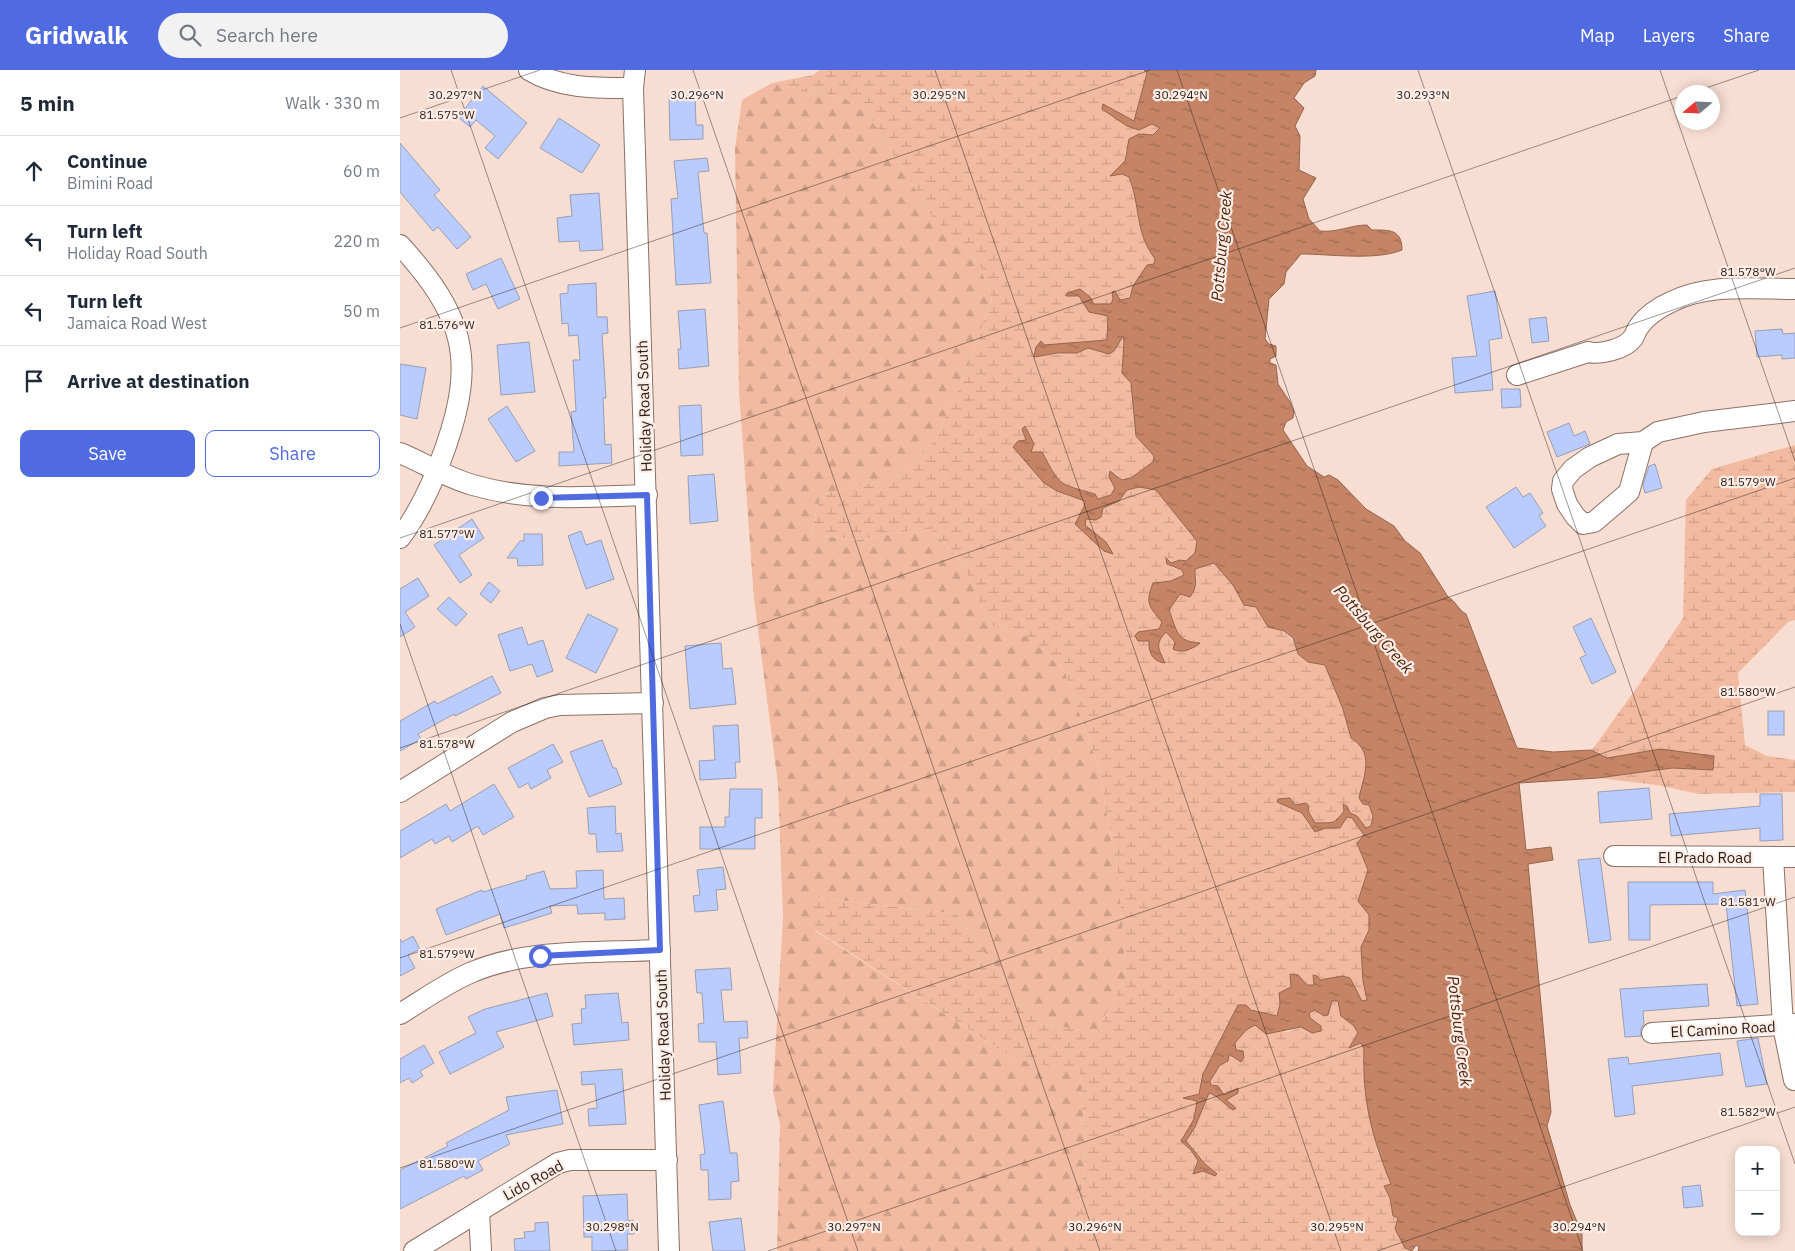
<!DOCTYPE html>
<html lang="en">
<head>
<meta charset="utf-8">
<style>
  body { margin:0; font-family:"IBM Plex Sans",sans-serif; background:#f2f2f3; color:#1f2937 }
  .controls { position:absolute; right:15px; bottom:15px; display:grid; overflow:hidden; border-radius:10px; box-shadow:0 2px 12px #0003 }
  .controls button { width:45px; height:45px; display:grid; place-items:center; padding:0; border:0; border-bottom:1px solid #e0e1e3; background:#fff; color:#1f2937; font:25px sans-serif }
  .compass { position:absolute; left:1275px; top:15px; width:45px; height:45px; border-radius:50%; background:#fff; box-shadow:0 2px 12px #0003; rotate:251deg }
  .stop { position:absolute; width:15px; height:15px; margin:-11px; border:4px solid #506be0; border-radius:50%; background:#fff }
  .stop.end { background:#506be0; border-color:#fff; box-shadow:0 1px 5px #0008 }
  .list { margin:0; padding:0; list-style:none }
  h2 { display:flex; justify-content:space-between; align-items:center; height:65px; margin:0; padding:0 20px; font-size:21px }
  h2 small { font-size:16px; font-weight:400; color:#747a83 }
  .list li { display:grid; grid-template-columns:32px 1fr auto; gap:15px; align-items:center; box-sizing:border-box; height:70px; padding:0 20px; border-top:1px solid #e0e1e3 }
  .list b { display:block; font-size:19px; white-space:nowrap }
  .list p { margin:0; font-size:16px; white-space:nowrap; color:#747a83 }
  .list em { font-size:16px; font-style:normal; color:#747a83 }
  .actions { display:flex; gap:10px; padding:15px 20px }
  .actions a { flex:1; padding:11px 0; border:1px solid #506be0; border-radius:10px; text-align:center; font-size:18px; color:#506be0 }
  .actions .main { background:#506be0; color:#fff }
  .icon { flex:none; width:28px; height:28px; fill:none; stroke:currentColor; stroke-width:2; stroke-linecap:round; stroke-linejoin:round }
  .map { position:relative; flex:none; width:1395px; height:1181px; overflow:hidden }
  header { display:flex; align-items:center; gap:30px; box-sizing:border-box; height:70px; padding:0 25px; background:#506be0; color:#fff }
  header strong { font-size:24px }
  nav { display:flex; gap:28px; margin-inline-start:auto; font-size:18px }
  .search { width:350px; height:45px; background:#f2f2f3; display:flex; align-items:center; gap:12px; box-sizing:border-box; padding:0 18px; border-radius:28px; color:#747a83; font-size:19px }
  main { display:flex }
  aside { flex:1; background:#fff }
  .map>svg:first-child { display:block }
  .forest { fill:url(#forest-firs) }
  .wetland { fill:url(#wetland-marsh) }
  .water { fill:url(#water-ripples); stroke:#95654e }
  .building { fill:#baccff; stroke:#979fb5 }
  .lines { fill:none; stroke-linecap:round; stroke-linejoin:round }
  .minor-casing { stroke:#8a7268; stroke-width:22 }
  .minor { stroke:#fff; stroke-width:20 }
  .route { stroke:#506be0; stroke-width:6 }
  .ticks { fill:none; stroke:#261d18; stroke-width:1; stroke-opacity:0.45 }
  .labels { text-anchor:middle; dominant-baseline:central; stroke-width:4.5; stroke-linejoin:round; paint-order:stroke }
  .street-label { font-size:15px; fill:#261d18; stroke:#fdede6 }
  .water-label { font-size:16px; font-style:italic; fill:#4f240d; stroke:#fdede6 }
  .ticks-label { font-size:12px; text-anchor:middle; fill:#261d18; stroke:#fdede6; stroke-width:4.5; stroke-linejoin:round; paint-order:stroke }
</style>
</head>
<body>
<header>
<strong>Gridwalk</strong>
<div class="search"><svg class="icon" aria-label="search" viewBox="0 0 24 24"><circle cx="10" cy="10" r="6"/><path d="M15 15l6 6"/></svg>Search here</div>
<nav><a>Map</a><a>Layers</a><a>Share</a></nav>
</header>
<main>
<aside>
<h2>5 min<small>Walk · 330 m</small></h2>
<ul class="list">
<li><svg class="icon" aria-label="ahead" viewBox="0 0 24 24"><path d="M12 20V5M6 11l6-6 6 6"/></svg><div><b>Continue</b><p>Bimini Road</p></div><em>60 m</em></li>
<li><svg class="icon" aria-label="left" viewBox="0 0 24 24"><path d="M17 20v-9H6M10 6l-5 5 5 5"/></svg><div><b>Turn left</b><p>Holiday Road South</p></div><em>220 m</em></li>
<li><svg class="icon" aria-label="left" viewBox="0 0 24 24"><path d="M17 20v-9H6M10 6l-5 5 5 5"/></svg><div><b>Turn left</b><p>Jamaica Road West</p></div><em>50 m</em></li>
<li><svg class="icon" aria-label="arrive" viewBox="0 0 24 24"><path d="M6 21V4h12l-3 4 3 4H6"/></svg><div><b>Arrive at destination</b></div></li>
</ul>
<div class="actions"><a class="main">Save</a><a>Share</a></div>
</aside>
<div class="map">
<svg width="1395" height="1181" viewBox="0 0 1395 1181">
  <defs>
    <pattern id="forest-firs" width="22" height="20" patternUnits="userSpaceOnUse" patternTransform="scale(1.25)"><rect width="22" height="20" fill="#f2baa0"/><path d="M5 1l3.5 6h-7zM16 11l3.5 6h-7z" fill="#cf9f89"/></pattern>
    <pattern id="wetland-marsh" width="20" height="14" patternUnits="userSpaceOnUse" patternTransform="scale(1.25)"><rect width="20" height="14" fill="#f2baa0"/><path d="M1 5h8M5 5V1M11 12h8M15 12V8" fill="none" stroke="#cf9f89"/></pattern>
    <pattern id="water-ripples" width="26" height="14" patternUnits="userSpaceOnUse" patternTransform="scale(1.25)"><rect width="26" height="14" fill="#c58465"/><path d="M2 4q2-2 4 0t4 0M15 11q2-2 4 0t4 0" fill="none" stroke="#a06b52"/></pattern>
  </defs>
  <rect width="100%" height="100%" fill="#f8ded2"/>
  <polygon class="forest" points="372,13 444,28 466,41 534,149 579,193 592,229 564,307 535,370 496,407 420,425 411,465 458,470 529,457 562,492 590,555 631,568 665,602 699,698 719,812 726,907 696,962 641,954 617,928 557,844 412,827 415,861 613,988 680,1002 686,1077 675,1181 377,1181 380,1055 373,1021 383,847 378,714 354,529 339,321 335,78 342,30"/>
  <g class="wetland">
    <path d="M420,0h324l3,3 -13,48 -30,-17 23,22 25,-2 8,4 -7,7 -14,-1 -14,18v9l-14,15 11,-2 7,2c12,31 5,55 26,83l-1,5 -21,22 -3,12 -10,2 -3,-6 -6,10 -17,1 -14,-16 -6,2 1,6 4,-1 10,16 19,4 -1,24 -68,6 -5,10 43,-3 11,-5 21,5 5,-2 9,-16 3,43c12,11 5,27 8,41 4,14 10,27 20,37l-1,7 -22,15 -9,2 -6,-7 -7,4 6,11 -4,7 -14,4 -2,-5 -32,-9 -9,-7 -3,-9 -20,-17 3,-8 -11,-15 4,11 -14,7 64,50 8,4 -3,12 -6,7 16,11 -7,-6v-6l16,-2 2,-9 16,-7 8,-11 12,-3 17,3 41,50 -2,13 -9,8 -6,-1 -9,3 -5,-4 7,9 9,2 2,5 -13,6h-10l1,41 -3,7 -21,3 23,22 -4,-5 1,-9 9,-9 8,11 2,9 14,-1 9,-7 -14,-1 -7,-6 -10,-26 5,-10 23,-22 -2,-9 19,-6 19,22 11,20 12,2 12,20c20,5 23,7 30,27l27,11 18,44 8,29c24,15 13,37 8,60l4,6 6,1 4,11 -2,10 -5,2 -9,-12 -7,-3 -3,-7 -4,-1 1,5c-12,16 -10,12 -30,13 -7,-13 -15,-18 -30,-20l18,10 7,12 31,3 7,-11 5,1 12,17 -7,8 11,27 -10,31 11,14v15l-8,17 2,34 4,19 -5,1 -20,-25 -22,4 -7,-4 1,10 -7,-1 -17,-11 1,13 -13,12 2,5 -3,13 -39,-12 -35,69 -4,20 -10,2v5l8,-1 -3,19 -13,22 10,9 12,21 14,3 -13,-11 -18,-22 9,-14 14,-34c8,3 16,12 24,17l3,-2 -10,-8 12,-12 -14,7 -6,-9 -7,-1 -1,-4 19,-28 7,6 -1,-16 11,-13 9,-5 32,7 14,-5 11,6 -3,-20 6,-3 9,6 8,-16 6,1 9,20 7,5 4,7 -5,14 9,-4 2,6 -1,19 14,82 14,35 -7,2 6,11 3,18 5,2 7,30 6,3h-336l11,-104 -6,-74 -67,-15 -198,-128 -4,-33 146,17 60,84 24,26 55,8 30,-55 -7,-95 -20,-114 -34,-96 -34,-34 -41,-13 -28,-63 -33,-35 -71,13 -47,-5 9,-40 76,-18 39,-37 29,-63 28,-78 -13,-36 -45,-44 -68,-108 -22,-13 -72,-15 41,-8z"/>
    <polygon points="1395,375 1395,550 1388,552 1338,603 1345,675 1367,686 1395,690 1395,722 1299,724 1257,715 1198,708 1272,698 1313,700 1260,679 1207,688 1192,680 1238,616 1283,548 1286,430 1312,399"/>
  </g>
  <path class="water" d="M744,0h172l-1,6 -11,7 -10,15 10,10 -9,18 5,10 -1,34 17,8 -13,21 6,20 11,12c16,2 31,-6 47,-6l5,5c17,0 30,-1 30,20 -27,11 -72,4 -101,4l-15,18 -2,12 -15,15 -4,40 4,5 7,2v10l-6,3v4l6,2 2,19 12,18 4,10 -1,6 -7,4 -3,8 24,36 17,11 5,-2 9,5 28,29 28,17 11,15 15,12 28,44c8,4 10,13 18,17l51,134 36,4 38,-2 16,8 53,-9 54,7 -1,14 -41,-2 -74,10 -79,5 7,67 25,-3 2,13 -25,4 23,248 -4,14 23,79 12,29v17h-164l1,-4 -3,-2 -4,6 -7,-3 -10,-19 3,-11 -5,-2 -3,-18 -6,-12 7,-2c-19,-46 -29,-85 -27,-135l-3,-6 -12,5 9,-15 -4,-7 -13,-10 -3,-15h-6l-4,14 -4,1 -9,-6 -6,3 1,5 11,8v5l-9,2 -11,-6 -35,7 -11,-9 -9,5 -11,13 1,7 7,1 1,6 -3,5 -12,-8 -1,7 -8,4 -10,16 1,4 7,1 6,9 14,-7v5l-12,7 10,8 -3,2c-8,-5 -16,-15 -24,-17l-14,34 -9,14 18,22 13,11 -2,2 -12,-5 -10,3 5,-13 -7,-11 -10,-9 13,-22 3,-18 -14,-3 16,-4 4,-20 35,-69h8l5,5 26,6 3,-12 -1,-11 12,-6 -1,-13 8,1 9,10h7l-1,-10 4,1 3,4 22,-4 8,2 12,23 5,-1 -4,-19 -2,-34 8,-17v-15l-11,-14 10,-31 -11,-27 7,-8 -12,-17 -5,-1 -7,11h-14l-11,4 -13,-19 -25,-11 1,-3 12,-1 5,7 11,-2 3,3 -1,5 7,12c19,-1 17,3 29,-12l-1,-7 4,2 3,7 7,3 9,12 5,-2 2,-10 -4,-11 -6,-1 -4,-6c5,-23 16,-45 -8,-60l-8,-29 -18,-44 -17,-3 -10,-8 -5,-16 -9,-7 -16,-4 -12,-20 -12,-2 -11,-20 -19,-22 -19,6c0,12 3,17 -5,28l-10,-3 -11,16c8,20 7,32 31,33 -7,6 -18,11 -27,6l2,-7 -9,-10c-12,13 -7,17 -1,31 -12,-1 -17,-11 -16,-22h-11l-3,-5 3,-4 21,-3 3,-7c-13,-16 -17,-18 -9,-39l18,-2 13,-6 -2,-5 -15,-6 -1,-6 5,5 9,-3 6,1 9,-8 2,-12 -41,-51 -17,-3 -12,3 -8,11 -16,7 -2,9 -5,3 -10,-1 -1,6 21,17 7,12 -9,-3 -29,-27 9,-17 1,-6 -28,-10 -13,-8 -31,-36 5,-6 8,-1 -4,-11 3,-3 9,18 -3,8h11c19,35 15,31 53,42l3,5 13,-4 4,-7 -6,-11 1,-6 12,9 9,-2 22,-16 1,-6 -18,-20 -5,-53 -9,-10 2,-31 -1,-6 -9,15 -5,3 -21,-6 -11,5h-19l-24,4 2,-10 5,-6 3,4 63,-5 1,-24 -19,-4 -10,-16h-13l1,-3 13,-4 10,8 4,7h17l2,-5 -1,-7 3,-1 5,9 10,-2 3,-12 14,-21 7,-1 1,-5c-21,-29 -14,-52 -26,-82l-7,-3 -12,2 15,-15 4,-22 10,-5 14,1 7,-7 -8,-4 -13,6 -12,-4 -25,-17 1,-5 31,17 13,-48z"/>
  <g class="building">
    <polygon points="83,16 127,53 98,89 85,78 95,66 76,50 70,57 58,47"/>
    <polygon points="295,25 296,55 303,55 303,69 270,70 269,26"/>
    <polygon points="159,48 200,75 182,103 140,78"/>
    <polygon points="0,73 40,120 34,125 71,167 57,179 38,157 33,161 0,122"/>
    <polygon points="307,88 309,101 298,102 304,163 307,163 311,213 276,215 271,129 278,128 274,91"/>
    <polygon points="199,123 203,180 180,181 179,171 159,172 157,148 172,146 170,125"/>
    <polygon points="101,188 120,229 98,239 86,214 73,220 66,204"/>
    <polygon points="196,213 197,247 207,247 208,263 202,264 206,328 203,328 205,375 211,374 212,393 159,396 159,382 174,382 171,342 176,341 173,290 180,290 178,265 169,266 168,253 162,254 160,224 168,223 168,215"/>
    <polygon points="1095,221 1102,268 1089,270 1093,320 1055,323 1052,288 1077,286 1067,226"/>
    <polygon points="305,239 309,296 279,299 278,279 281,279 278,241"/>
    <polygon points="1146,247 1149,271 1132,273 1129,249"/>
    <polygon points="1382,259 1383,264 1395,263 1395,288 1382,289 1382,285 1357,287 1355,261"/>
    <polygon points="129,272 135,322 101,325 97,275"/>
    <polygon points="0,294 26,298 17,349 0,345"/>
    <polygon points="1101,319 1120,319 1121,337 1102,338"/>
    <polygon points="301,335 303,385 281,386 279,336"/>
    <polygon points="107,336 135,381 116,392 88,349"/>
    <polygon points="1169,353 1174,366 1185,361 1190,374 1157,387 1147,362"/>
    <polygon points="1255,394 1262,418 1245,423 1243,415 1249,396"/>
    <polygon points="314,404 318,451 290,454 288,406"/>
    <polygon points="1116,417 1123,427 1130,423 1143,443 1139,446 1146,456 1114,478 1086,437"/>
    <polygon points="72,449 84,468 59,485 72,505 60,513 34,475"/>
    <polygon points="181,461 186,475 201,470 214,509 186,519 168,466"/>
    <polygon points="124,464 142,464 143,495 118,496 117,488 107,488 120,471 124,471"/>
    <polygon points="18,508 29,526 5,542 15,557 0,567 0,519"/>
    <polygon points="89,512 100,521 91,533 80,524"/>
    <polygon points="49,527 67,544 56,556 37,539"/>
    <polygon points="188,544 218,559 196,603 166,588"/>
    <polygon points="1191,548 1216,602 1192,614 1180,588 1186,585 1173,557"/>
    <polygon points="122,557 128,575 143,570 153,601 137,607 132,594 110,601 98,565"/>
    <polygon points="321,573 323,599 332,598 336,634 290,639 285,576"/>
    <polygon points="92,606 101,623 55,646 54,644 18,664 21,669 0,681 0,651 35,631 37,634"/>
    <rect x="1368" y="641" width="16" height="24"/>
    <polygon points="338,655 340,692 335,692 336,708 300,710 299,691 315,690 313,656"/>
    <polygon points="202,670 213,698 216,698 222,714 189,727 170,682"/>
    <polygon points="153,674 163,692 147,700 151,708 131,719 128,713 119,718 108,698"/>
    <polygon points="94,714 114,747 83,765 78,756 52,772 49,766 35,774 32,769 0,788 0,761 46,734 50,741"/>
    <polygon points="1249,718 1252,749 1200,753 1198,722"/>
    <polygon points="330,719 362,719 362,748 355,748 355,779 300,779 300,757 325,757 325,747 329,747"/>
    <polygon points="1360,724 1382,724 1383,770 1360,771 1360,758 1271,766 1269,744 1360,736"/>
    <polygon points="215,736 216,764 221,763 223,781 197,782 196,764 189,764 187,738"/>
    <polygon points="1200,788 1211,870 1189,873 1178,790"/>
    <polygon points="323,797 326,819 316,820 318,840 295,842 293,826 300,825 297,800"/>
    <polygon points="203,800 204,829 224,828 225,849 205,850 205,843 178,844 177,835 150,836 152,843 104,858 100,844 46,865 36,839 82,820 83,822 127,809 126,806 144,801 150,819 177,818 176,801"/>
    <polygon points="1228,812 1313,812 1313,824 1345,820 1358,934 1337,936 1326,834 1250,835 1250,870 1229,870"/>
    <polygon points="13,866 20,879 8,885 15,898 0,906 0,869 2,872"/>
    <polygon points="330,898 332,920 321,920 324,952 347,951 348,968 339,968 341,1003 318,1005 316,972 299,972 298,954 304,953 302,923 297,923 295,900"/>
    <polygon points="1307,914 1309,936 1243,941 1244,954 1241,958 1241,966 1225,967 1220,919"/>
    <polygon points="147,923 153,946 96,962 104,977 50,1004 39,982 76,963 68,947 85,939"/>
    <polygon points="218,923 222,953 228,952 229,970 174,975 172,954 182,953 181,939 186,938 185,925"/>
    <polygon points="1358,968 1367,1014 1346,1017 1337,971"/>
    <polygon points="24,975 34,993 20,1001 23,1006 12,1013 9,1008 0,1013 0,989"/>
    <polygon points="1320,983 1323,1005 1232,1016 1235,1044 1215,1047 1208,989 1228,987 1229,994"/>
    <polygon points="222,999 226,1054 189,1056 188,1039 197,1038 195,1014 182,1015 181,1002"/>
    <polygon points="157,1020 163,1054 106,1065 110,1074 78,1091 83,1100 66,1109 64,1106 0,1139 0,1100 48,1076 46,1073 109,1040 106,1027"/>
    <polygon points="323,1031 330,1083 337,1083 339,1111 331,1112 331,1129 309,1130 308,1100 301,1100 300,1085 305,1084 299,1035"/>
    <polygon points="1300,1115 1303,1136 1284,1138 1282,1117"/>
    <polygon points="227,1124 228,1151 233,1150 234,1164 227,1164 228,1180 192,1181 192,1167 184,1167 183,1126"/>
    <polygon points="341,1148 345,1181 313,1181 309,1152"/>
    <polygon points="148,1152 150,1181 115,1181 114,1169 125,1168 124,1162 135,1161 135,1153"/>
  </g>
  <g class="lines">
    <defs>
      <g id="minor">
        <path d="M129,0c31,19 69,18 104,18"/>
        <polyline points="235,0 233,18 269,1181"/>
        <path d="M0,175c62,68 77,112 46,201 -11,32 -25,64 -46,92"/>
        <path d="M1117,305l71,-23c12,3 37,-3 45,-14 2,-3 3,-7 5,-10 7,-11 21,-21 33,-26 37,-19 84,-13 124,-13"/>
        <polyline points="1243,372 1229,422 1194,452 1183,454 1175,446 1167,434 1162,419 1163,411 1173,399 1190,387 1218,374 1243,372 1258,362 1304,352 1395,341"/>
        <path d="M0,383c24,10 48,25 73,32 58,17 115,12 174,10"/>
        <polyline points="0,722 112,652 145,638 160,635 253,633"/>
        <polyline points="1214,786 1395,787"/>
        <polyline points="1373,787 1383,956 1394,1010"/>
        <path d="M0,944c23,-14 45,-30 70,-41 57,-25 128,-20 190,-23"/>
        <polyline points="1252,963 1394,954"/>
        <polyline points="79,1141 81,1181"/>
        <polyline points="14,1181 158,1093 170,1090 267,1090"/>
      </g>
    </defs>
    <use href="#minor" class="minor-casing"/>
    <use href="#minor" class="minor"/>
  </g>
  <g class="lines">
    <polyline class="route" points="140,886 260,880 247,425 141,428"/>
  </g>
  <path class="ticks" d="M51,0l407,1181M293,0l407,1181M535,0l406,1181M777,0l406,1181M1018,0l377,1094M1260,0l135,391M1294,22l65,-22M0,48l140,-48M0,258l750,-258M0,468l1282,-442M0,554l216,627M0,678l1395,-480M0,888l1395,-480M0,1098l1395,-481M368,1181l1027,-354M977,1181l418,-144"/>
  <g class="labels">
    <g class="street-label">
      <text transform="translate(244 336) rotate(-92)">Holiday Road South</text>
      <text x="1305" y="787">El Prado Road</text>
      <text transform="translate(1323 959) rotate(-3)">El Camino Road</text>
      <text transform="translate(263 965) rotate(-92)">Holiday Road South</text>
      <text transform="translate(133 1110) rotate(-29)">Lido Road</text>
    </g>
    <g class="water-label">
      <text transform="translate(821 176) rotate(-85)">Pottsburg Creek</text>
      <text transform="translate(974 559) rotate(49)">Pottsburg Creek</text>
      <text transform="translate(1060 961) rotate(83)">Pottsburg Creek</text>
    </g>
  </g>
  <g class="ticks-label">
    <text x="55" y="29">30.297°N</text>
    <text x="297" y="29">30.296°N</text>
    <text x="539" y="29">30.295°N</text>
    <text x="781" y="29">30.294°N</text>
    <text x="1023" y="29">30.293°N</text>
    <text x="47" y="49">81.575°W</text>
    <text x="1348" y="206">81.578°W</text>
    <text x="47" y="259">81.576°W</text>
    <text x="1348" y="416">81.579°W</text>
    <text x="47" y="468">81.577°W</text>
    <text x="1348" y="626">81.580°W</text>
    <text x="47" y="678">81.578°W</text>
    <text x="1348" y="836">81.581°W</text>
    <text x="47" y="888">81.579°W</text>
    <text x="1348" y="1046">81.582°W</text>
    <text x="47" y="1098">81.580°W</text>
    <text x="212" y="1161">30.298°N</text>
    <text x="454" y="1161">30.297°N</text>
    <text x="695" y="1161">30.296°N</text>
    <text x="937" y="1161">30.295°N</text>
    <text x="1179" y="1161">30.294°N</text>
  </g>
</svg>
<div class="controls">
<button>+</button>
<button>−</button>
</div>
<svg class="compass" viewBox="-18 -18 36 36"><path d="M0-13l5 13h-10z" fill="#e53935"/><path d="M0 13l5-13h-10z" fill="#747a83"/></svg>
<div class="stop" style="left:140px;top:886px"></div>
<div class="stop end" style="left:141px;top:428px"></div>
</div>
</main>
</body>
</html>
